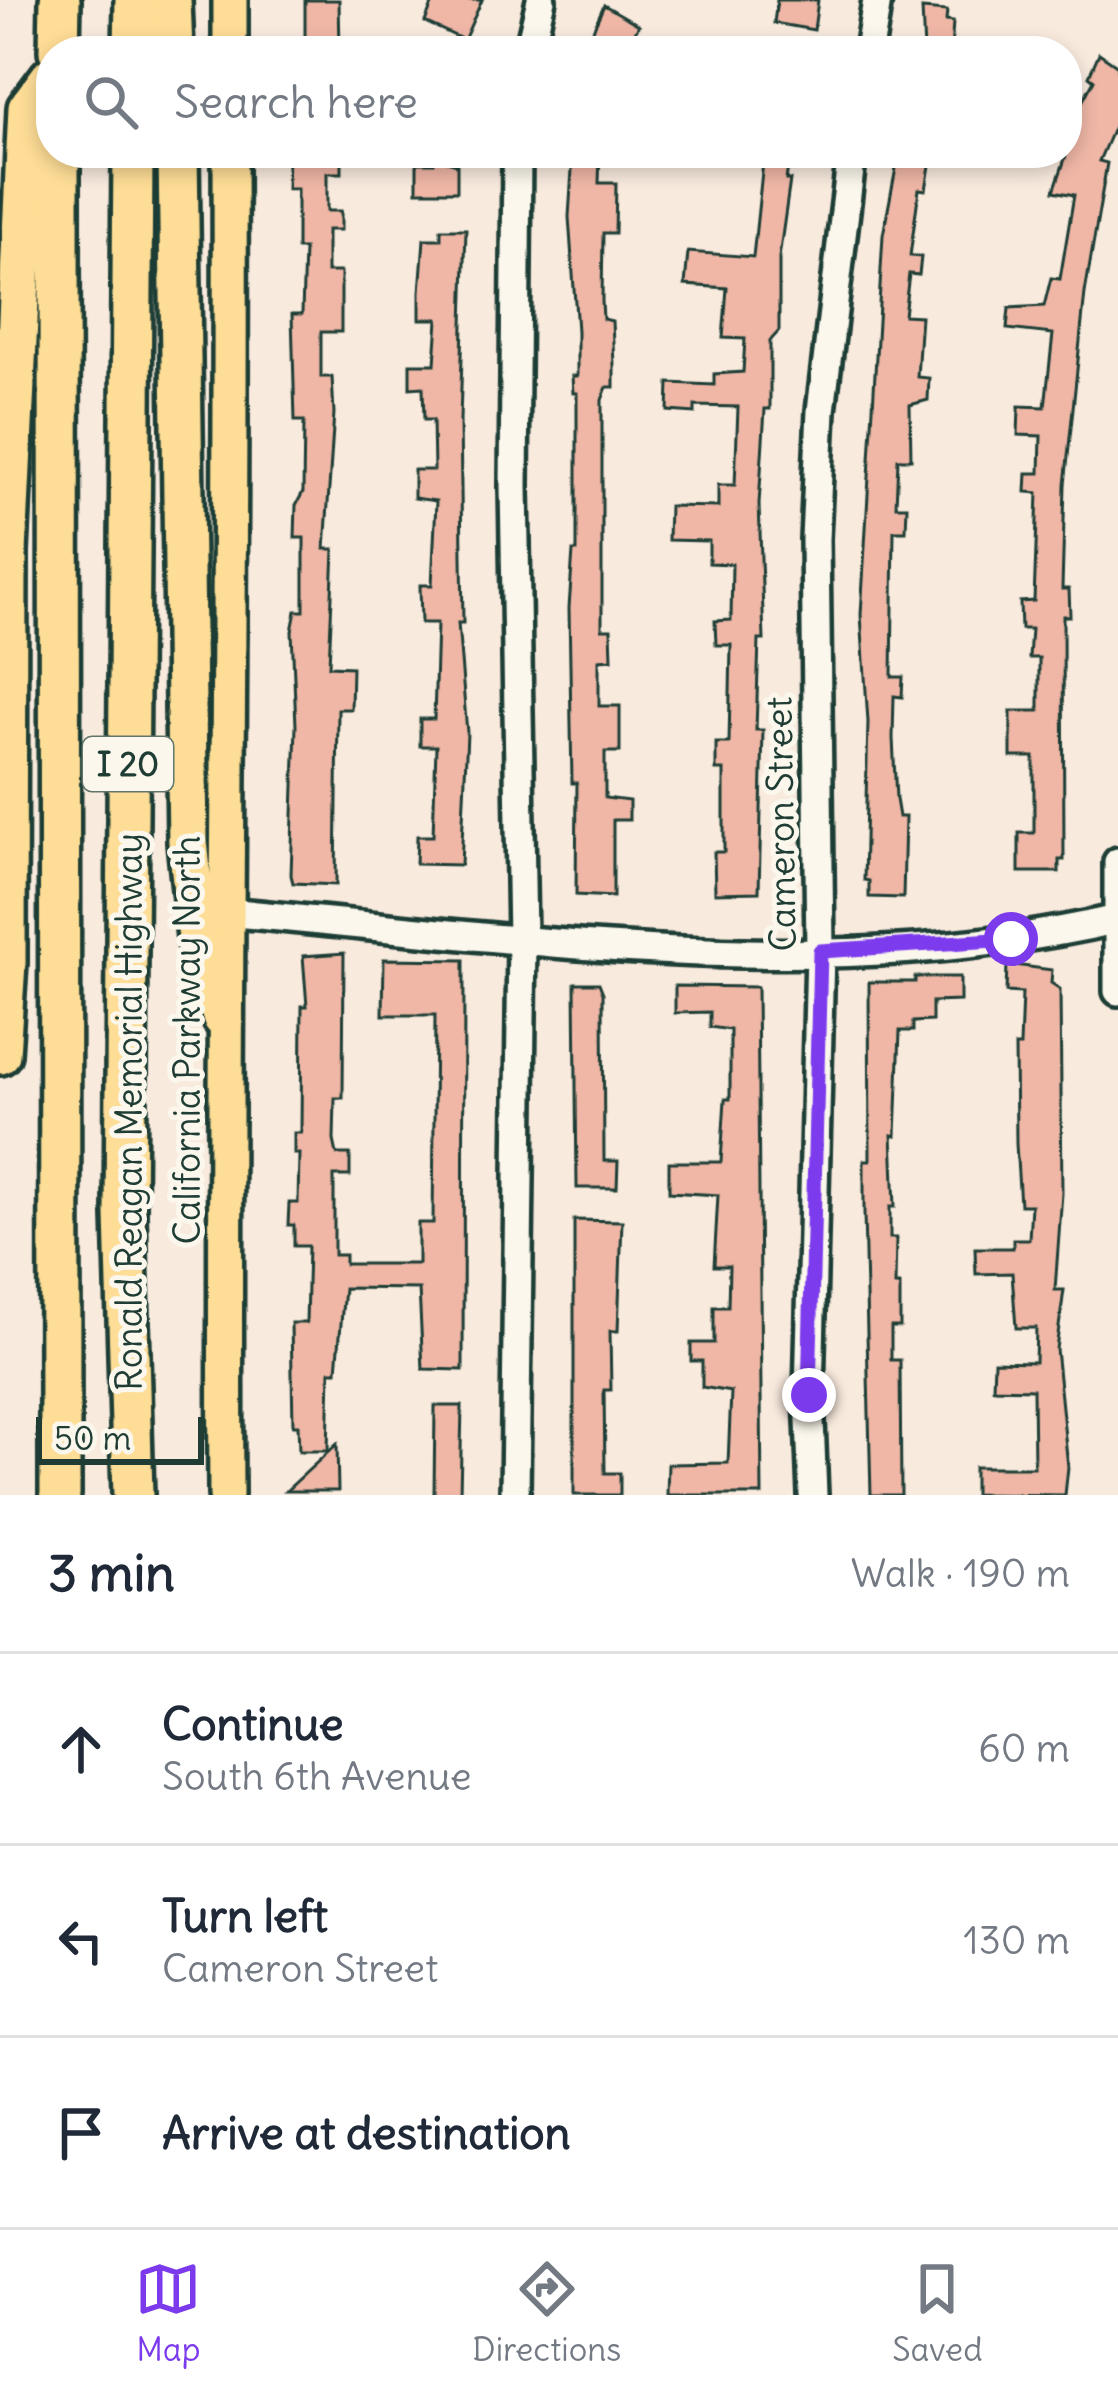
<!DOCTYPE html>
<html lang="en">
<head>
<meta charset="utf-8">
<style>
  body { margin:0; font-family:Delius,sans-serif; background:#f6f6f7; color:#1f2937 }
  .scale { position:absolute; left:36px; bottom:30px; width:168px; box-sizing:border-box; padding-left:12px; border:6px solid #1f3d34; border-top:0; font-size:33px; line-height:42px; white-space:nowrap; color:#1f3d34; -webkit-text-stroke:9px #fbf7ec; paint-order:stroke }
  .stop { position:absolute; width:36px; height:36px; margin:-27px; border:9px solid #7c3aed; border-radius:50%; background:#fff }
  .stop.end { background:#7c3aed; border-color:#fff; box-shadow:0 3px 12px #0008 }
  .list { margin:0; padding:0; list-style:none }
  h2 { display:flex; justify-content:space-between; align-items:center; height:156px; margin:0; padding:0 48px; font-size:51px }
  h2 small { font-size:39px; font-weight:400; color:#747a83 }
  .list li { display:grid; grid-template-columns:78px 1fr auto; gap:36px; align-items:center; box-sizing:border-box; height:192px; padding:0 48px; border-top:3px solid #e0e1e3 }
  .list b { display:block; font-size:45px; white-space:nowrap }
  .list p { margin:0; font-size:39px; white-space:nowrap; color:#747a83 }
  .list em { font-size:39px; font-style:normal; color:#747a83 }
  .icon { flex:none; width:66px; height:66px; fill:none; stroke:currentColor; stroke-width:2; stroke-linecap:round; stroke-linejoin:round }
  .map { position:relative; flex:none; width:1118px; height:1495px; overflow:hidden }
  .search { position:absolute; background:#fff; box-shadow:0 6px 18px #0003; left:36px; right:36px; top:36px; height:132px; display:flex; align-items:center; gap:30px; box-sizing:border-box; padding:0 42px; border-radius:48px; color:#747a83; font-size:45px }
  .sheet { height:732px; background:#fff }
  nav { display:flex; justify-content:space-around; align-items:center; box-sizing:border-box; height:168px; border-top:3px solid #e0e1e3; background:#fff; font-size:33px; color:#747a83 }
  nav a { display:grid; justify-items:center; gap:6px }
  nav .on { color:#7c3aed }
  .map>svg:first-child { display:block }
  .building { fill:#f0b7a7; stroke:#1f3d34; stroke-width:3 }
  .lines { fill:none; stroke-linecap:round; stroke-linejoin:round }
  .minor-casing { stroke:#1f3d34; stroke-width:36 }
  .major-casing { stroke:#1f3d34; stroke-width:42 }
  .highway-casing { stroke:#1f3d34; stroke-width:48 }
  .minor { stroke:#fbf7ec; stroke-width:27 }
  .major { stroke:#fedd96; stroke-width:33 }
  .highway { stroke:#fedd96; stroke-width:39 }
  .route { stroke:#7c3aed; stroke-width:15 }
  .labels { text-anchor:middle; dominant-baseline:central; stroke-width:10; stroke-linejoin:round; paint-order:stroke }
  .shield { fill:#fbf7ec; stroke:#61756b; stroke-width:3 }
  .shield-label { font-size:33px; font-weight:bold; fill:#1f3d34 }
  .street-label { font-size:36px; fill:#1f3d34; stroke:#fbf7ec }
</style>
</head>
<body>
<div class="map">
<svg width="1118" height="1495" viewBox="0 0 1118 1495">
  <rect width="100%" height="100%" fill="#f9eade"/>
  <filter id="ink" filterUnits="userSpaceOnUse"><feTurbulence type="fractalNoise" baseFrequency=".00833" numOctaves="2"/><feDisplacementMap in="SourceGraphic" scale="24" xChannelSelector="R" yChannelSelector="G"/><feConvolveMatrix kernelMatrix="1 2 1 2 8 2 1 2 1" color-interpolation-filters="sRGB"/></filter>
  <g filter="url(#ink)">
    <g class="building">
      <polygon points="305,0 339,0 340,51 305,51"/>
      <polygon points="434,0 482,0 464,40 425,22"/>
      <polygon points="777,0 818,0 814,30 774,23"/>
      <polygon points="604,5 639,25 624,51 606,51 588,41"/>
      <polygon points="922,9 947,11 946,21 953,22 951,51 924,51"/>
      <polygon points="1099,53 1118,66 1118,117 1099,161 1107,163 1085,293 1065,485 1062,589 1069,589 1070,616 1063,616 1064,860 1059,860 1059,872 1019,872 1019,833 1034,833 1034,757 1011,757 1011,711 1039,711 1039,658 1029,658 1031,629 1021,629 1020,602 1034,601 1038,493 1026,492 1027,473 1040,473 1041,436 1018,435 1019,406 1045,407 1053,334 1007,329 1009,308 1044,306 1051,278 1060,279 1074,195 1054,191 1067,153 1068,128 1094,80 1089,76"/>
      <polygon points="288,153 342,153 342,173 327,173 327,211 341,211 341,230 327,230 327,272 341,272 341,332 321,332 321,377 332,377 334,413 325,549 334,549 329,666 352,667 351,709 338,709 336,885 293,883 291,875 296,726 292,631 296,611 304,611 304,538 295,538 296,505 303,492 304,421 295,421 292,314 302,314 304,249 297,249 297,189 287,189"/>
      <polygon points="573,153 600,153 599,183 616,183 615,233 603,233 602,301 603,319 612,321 614,365 614,387 607,387 602,400 602,629 611,629 612,659 599,660 599,706 620,706 620,752 605,752 605,798 629,801 629,820 613,820 613,897 576,895 577,783 572,783 569,608 573,551 577,551 577,393 573,393 572,376 577,376 577,331 569,217"/>
      <polygon points="764,153 790,153 786,180 790,180 779,258 779,331 770,341 770,409 765,409 759,504 764,640 759,640 756,730 763,730 759,892 715,893 714,852 724,852 724,770 716,770 716,743 729,743 731,645 716,645 715,621 731,620 732,564 709,563 709,541 668,540 669,506 718,507 718,485 735,485 738,407 695,406 695,413 668,411 669,383 714,385 714,374 743,372 745,339 723,338 727,288 685,285 688,252 753,257"/>
      <polygon points="899,153 932,153 926,190 919,189 910,256 921,257 919,275 909,274 904,315 921,316 917,377 929,378 928,400 910,405 911,459 898,459 896,506 907,506 906,531 894,531 892,677 903,677 902,697 894,696 893,738 896,799 899,817 905,817 903,898 869,897 869,881 864,880 868,722 861,615 883,235"/>
      <polygon points="434,157 457,164 457,191 417,191 417,163 434,163"/>
      <polygon points="441,229 466,229 460,420 463,623 458,623 467,733 461,865 416,864 417,836 433,836 436,746 420,746 420,719 434,719 437,623 421,623 420,585 432,585 436,501 414,498 414,470 434,470 433,420 424,420 423,387 410,388 410,364 435,364 438,319 420,319 420,292 424,239 441,239"/>
      <polygon points="344,953 343,1098 335,1098 334,1140 337,1154 350,1154 350,1176 334,1176 334,1255 345,1255 345,1264 418,1264 418,1223 433,1223 435,1015 383,1015 384,959 464,960 463,1370 423,1369 419,1289 344,1288 337,1371 330,1371 328,1451 299,1451 298,1425 293,1425 291,1323 306,1323 308,1246 294,1246 294,1225 288,1225 289,1203 298,1203 299,1154 294,1154 294,1133 301,1133 302,1006 307,1006 303,956"/>
      <polygon points="1007,964 1052,970 1051,983 1060,989 1062,1193 1055,1290 1064,1290 1056,1349 1068,1467 1065,1495 974,1494 974,1467 1034,1467 1033,1389 993,1388 994,1361 1035,1362 1036,1328 1016,1328 1012,1273 976,1274 975,1248 1013,1248 1013,1239 1029,1239 1031,1205 1020,1205 1016,1144 1015,1046 1020,1046 1022,993 1006,992"/>
      <polygon points="915,977 960,977 960,1001 932,1002 932,1021 913,1022 913,1031 900,1031 896,1136 892,1135 895,1207 890,1207 890,1238 896,1238 895,1285 900,1285 900,1327 891,1327 891,1360 900,1360 901,1495 871,1495 864,1213 864,1160 870,1160 869,982 915,982"/>
      <polygon points="575,983 599,983 603,993 604,1161 618,1161 617,1188 577,1188"/>
      <polygon points="675,986 757,987 762,1495 667,1495 668,1464 728,1463 731,1392 702,1387 702,1361 691,1361 691,1343 714,1343 714,1307 728,1307 729,1266 714,1266 718,1195 669,1192 669,1162 721,1162 725,1099 730,1099 730,1030 710,1027 710,1012 675,1013"/>
      <polygon points="574,1220 622,1221 618,1331 610,1331 611,1390 604,1390 605,1473 620,1473 620,1495 574,1495"/>
      <polygon points="435,1406 462,1406 460,1495 434,1495"/>
      <polygon points="337,1444 338,1491 286,1491"/>
    </g>
    <g class="lines">
      <defs>
        <g id="minor">
          <polyline points="529,51 541,0"/>
          <polyline points="869,51 877,0"/>
          <polyline points="1118,862 1118,991"/>
          <path d="M225,912c293,26 603,75 893,7"/>
          <polyline points="515,1495 522,938 514,486 517,153"/>
          <polyline points="813,1495 809,1395 820,951 815,539 821,411 852,153"/>
        </g>
        <g id="major">
          <polyline points="230,0 230,51"/>
          <path d="M226,1495c-3,-447 6,-895 4,-1342"/>
        </g>
        <g id="highway">
          <polyline points="171,0 173,51"/>
          <polyline points="59,51 60,0"/>
          <polyline points="134,51 135,0"/>
          <polyline points="59,153 60,1495"/>
          <polyline points="178,153 188,842 200,957 223,1018"/>
          <polyline points="0,1054 6,963 7,552 28,108 51,77"/>
          <polyline points="133,1495 125,1214 133,153"/>
        </g>
      </defs>
      <use href="#minor" class="minor-casing"/>
      <use href="#major" class="major-casing"/>
      <use href="#highway" class="highway-casing"/>
      <use href="#minor" class="minor"/>
      <use href="#major" class="major"/>
      <use href="#highway" class="highway"/>
    </g>
  </g>
  <g class="lines" filter="url(#ink)">
    <polyline class="route" points="809,1395 820,951 1011,939"/>
  </g>
  <g class="labels">
    <rect class="shield" x="83" y="737" width="90" height="54" rx="9"/>
    <g class="shield-label">
      <text x="128" y="764">I 20</text>
    </g>
    <g class="street-label">
      <text transform="translate(781 824) rotate(-91)">Cameron Street</text>
      <text transform="translate(187 1040) rotate(-90)">California Parkway North</text>
      <text transform="translate(129 1112) rotate(-90)">Ronald Reagan Memorial Highway</text>
    </g>
  </g>
</svg>
<div class="scale">50 m</div>
<div class="stop" style="left:1011px;top:939px"></div>
<div class="stop end" style="left:809px;top:1395px"></div>
<div class="search"><svg class="icon" aria-label="search" viewBox="0 0 24 24"><circle cx="10" cy="10" r="6"/><path d="M15 15l6 6"/></svg>Search here</div>
</div>
<section class="sheet">
<h2>3 min<small>Walk · 190 m</small></h2>
<ul class="list">
<li><svg class="icon" aria-label="ahead" viewBox="0 0 24 24"><path d="M12 20V5M6 11l6-6 6 6"/></svg><div><b>Continue</b><p>South 6th Avenue</p></div><em>60 m</em></li>
<li><svg class="icon" aria-label="left" viewBox="0 0 24 24"><path d="M17 20v-9H6M10 6l-5 5 5 5"/></svg><div><b>Turn left</b><p>Cameron Street</p></div><em>130 m</em></li>
<li><svg class="icon" aria-label="arrive" viewBox="0 0 24 24"><path d="M6 21V4h12l-3 4 3 4H6"/></svg><div><b>Arrive at destination</b></div></li>
</ul>
</section>
<nav>
<a class="on"><svg class="icon" aria-label="map" viewBox="0 0 24 24"><path d="M3 6l6-2 6 2 6-2v14l-6 2-6-2-6 2zM9 4v14M15 6v14"/></svg>Map</a>
<a><svg class="icon" aria-label="directions" viewBox="0 0 24 24"><path d="M12 3l9 9-9 9-9-9zM9 14v-3h6M13 9l2 2-2 2"/></svg>Directions</a>
<a><svg class="icon" aria-label="saved" viewBox="0 0 24 24"><path d="M7 4h10v16l-5-4-5 4z"/></svg>Saved</a>
</nav>
</body>
</html>
